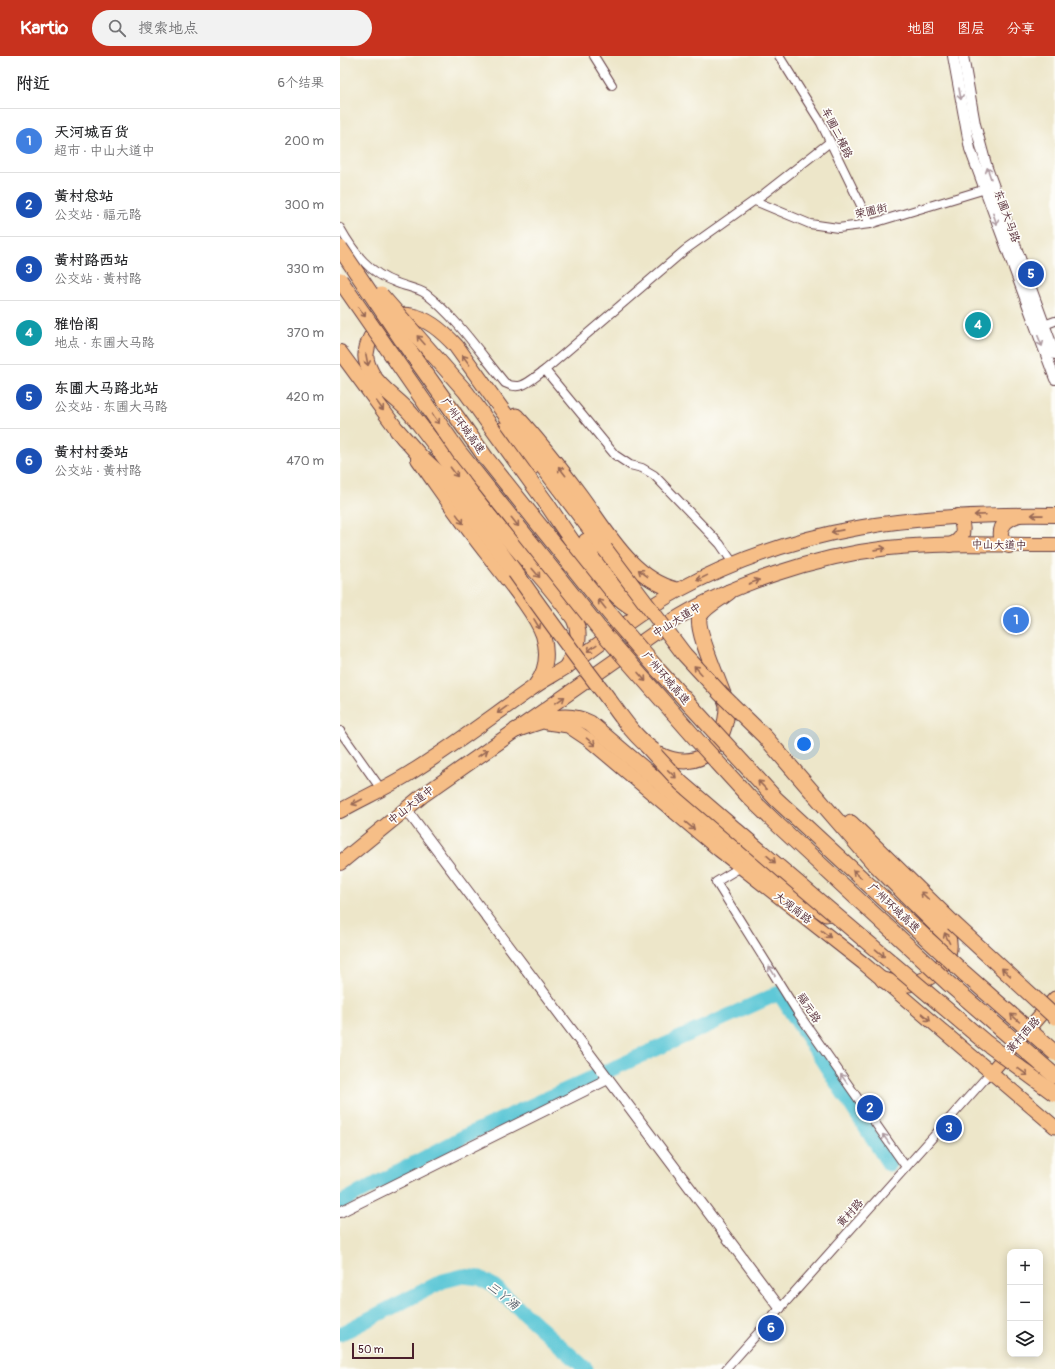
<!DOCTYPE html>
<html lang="zh">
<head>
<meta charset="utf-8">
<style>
  body { margin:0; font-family:Pangolin,"LXGW WenKai TC",sans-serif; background:#f2f2f2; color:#202124 }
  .controls { position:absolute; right:12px; bottom:12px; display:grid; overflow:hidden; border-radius:8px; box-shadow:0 2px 10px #0003 }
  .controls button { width:36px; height:36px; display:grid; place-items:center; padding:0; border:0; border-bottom:1px solid #e0e0e0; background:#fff; color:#202124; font:20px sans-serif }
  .scale { position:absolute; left:12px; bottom:10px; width:62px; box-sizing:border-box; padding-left:4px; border:2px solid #4a1f2b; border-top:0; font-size:11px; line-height:14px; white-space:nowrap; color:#4a1f2b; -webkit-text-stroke:3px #fdfcf7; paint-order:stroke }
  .you { position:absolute; left:464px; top:688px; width:14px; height:14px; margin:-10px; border:3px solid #fff; border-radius:50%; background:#1a73e8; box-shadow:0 0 0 6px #1a73e833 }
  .badge { display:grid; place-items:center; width:26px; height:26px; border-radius:50%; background:#c8321e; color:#fff; font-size:13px; font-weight:700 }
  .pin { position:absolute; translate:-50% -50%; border:2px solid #fff; box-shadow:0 1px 4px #0006 }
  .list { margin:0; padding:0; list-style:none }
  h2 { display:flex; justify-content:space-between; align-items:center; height:52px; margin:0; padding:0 16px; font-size:17px }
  h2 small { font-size:13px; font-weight:400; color:#757577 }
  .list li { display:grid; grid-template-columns:26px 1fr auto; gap:12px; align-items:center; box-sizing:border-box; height:64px; padding:0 16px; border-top:1px solid #e0e0e0 }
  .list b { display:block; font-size:15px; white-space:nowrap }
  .list p { margin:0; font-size:13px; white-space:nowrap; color:#757577 }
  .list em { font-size:13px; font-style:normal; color:#757577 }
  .icon { flex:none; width:22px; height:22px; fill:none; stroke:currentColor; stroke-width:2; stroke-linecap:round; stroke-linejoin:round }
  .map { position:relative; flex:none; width:715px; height:1313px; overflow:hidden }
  header { display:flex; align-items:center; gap:24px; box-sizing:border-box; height:56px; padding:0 20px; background:#c8321e; color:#fff }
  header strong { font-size:19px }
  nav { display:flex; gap:22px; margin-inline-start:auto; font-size:14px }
  .search { width:280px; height:36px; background:#f2f2f2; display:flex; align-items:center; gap:10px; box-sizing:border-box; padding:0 14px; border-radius:22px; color:#757577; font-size:15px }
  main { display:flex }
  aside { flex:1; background:#fff }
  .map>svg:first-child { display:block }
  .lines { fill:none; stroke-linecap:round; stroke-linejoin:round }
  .river { stroke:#5ec8d7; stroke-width:15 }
  .minor-casing { stroke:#623d43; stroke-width:10 }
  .tertiary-casing { stroke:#623d43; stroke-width:12 }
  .primary-casing { stroke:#623d43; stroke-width:15 }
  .trunk-casing { stroke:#623d43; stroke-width:16 }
  .motorway-casing { stroke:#623d43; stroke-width:17 }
  .minor { stroke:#fff; stroke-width:8 }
  .tertiary { stroke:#fff; stroke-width:10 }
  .primary { stroke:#f6be87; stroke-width:13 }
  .trunk { stroke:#f6be87; stroke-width:14 }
  .motorway { stroke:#f6be87; stroke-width:15 }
  .motorway-bridge-casing { stroke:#623d43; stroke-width:17; stroke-linecap:butt }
  .motorway-bridge { stroke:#f6be87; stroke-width:15 }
  .oneway { stroke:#ae9aa0 }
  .oneway2 { stroke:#976754 }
  .labels { text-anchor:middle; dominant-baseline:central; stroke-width:3.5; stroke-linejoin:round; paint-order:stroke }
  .street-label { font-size:11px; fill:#4a1f2b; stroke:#fdfcf7 }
  .water-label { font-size:12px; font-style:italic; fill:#515a67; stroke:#fdfcf7 }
</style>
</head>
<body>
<header>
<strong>Kartio</strong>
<div class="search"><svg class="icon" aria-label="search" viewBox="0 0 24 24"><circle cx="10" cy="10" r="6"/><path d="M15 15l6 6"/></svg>搜索地点</div>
<nav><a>地图</a><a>图层</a><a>分享</a></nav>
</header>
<main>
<aside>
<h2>附近<small>6个结果</small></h2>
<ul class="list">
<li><span class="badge" style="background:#3f7fe0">1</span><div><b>天河城百货</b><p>超市 · 中山大道中</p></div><em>200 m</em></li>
<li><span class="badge" style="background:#1a4fb4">2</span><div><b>黄村总站</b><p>公交站 · 福元路</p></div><em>300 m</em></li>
<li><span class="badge" style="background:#1a4fb4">3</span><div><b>黄村路西站</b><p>公交站 · 黄村路</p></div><em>330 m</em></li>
<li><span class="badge" style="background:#0f9aa8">4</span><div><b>雅怡阁</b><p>地点 · 东圃大马路</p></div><em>370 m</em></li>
<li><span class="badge" style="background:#1a4fb4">5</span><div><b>东圃大马路北站</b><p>公交站 · 东圃大马路</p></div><em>420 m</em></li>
<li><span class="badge" style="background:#1a4fb4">6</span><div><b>黄村村委站</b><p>公交站 · 黄村路</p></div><em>470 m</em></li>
</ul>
</aside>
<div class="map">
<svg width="715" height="1313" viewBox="0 0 715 1313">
  <rect width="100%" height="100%" fill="#fdfcf7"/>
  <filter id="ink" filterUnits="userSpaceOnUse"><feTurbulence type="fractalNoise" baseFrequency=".025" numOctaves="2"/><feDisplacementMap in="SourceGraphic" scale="8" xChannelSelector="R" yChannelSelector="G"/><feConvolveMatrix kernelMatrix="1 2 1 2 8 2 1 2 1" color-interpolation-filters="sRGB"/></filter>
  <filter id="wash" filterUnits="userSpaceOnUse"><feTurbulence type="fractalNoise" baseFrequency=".012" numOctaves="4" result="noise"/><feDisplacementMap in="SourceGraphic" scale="16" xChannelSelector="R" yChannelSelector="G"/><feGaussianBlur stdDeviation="0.9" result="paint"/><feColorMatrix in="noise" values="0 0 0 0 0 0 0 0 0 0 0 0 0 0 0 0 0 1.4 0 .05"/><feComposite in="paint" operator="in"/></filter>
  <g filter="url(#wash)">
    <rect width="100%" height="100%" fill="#ede6c9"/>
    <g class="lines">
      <g class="river">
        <polyline points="0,1147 127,1079 439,937 549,1108"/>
        <polyline points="0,1278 103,1225 123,1220 140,1222 155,1231 246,1313"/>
      </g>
    </g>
  </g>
  <g filter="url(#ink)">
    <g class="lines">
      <defs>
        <g id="minor">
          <polyline points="254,0 272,29"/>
          <polyline points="439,0 481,67 530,168"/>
          <polyline points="415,145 470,168 498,172 530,168 649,132"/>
          <path d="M0,172c14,25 29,45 57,55 9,4 21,5 29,11 31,24 54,59 79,89 17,9 25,-3 40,-13l140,-120 80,-57 65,-51"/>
          <polyline points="704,269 715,265"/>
          <polyline points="205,314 275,399 290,409 302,412 314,419 380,488 393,507"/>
          <polyline points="0,675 41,733"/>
          <polyline points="401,811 376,826 458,957 566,1111"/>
          <polyline points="386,1313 651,1016"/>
        </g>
        <g id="tertiary">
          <polyline points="613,0 630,93 715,323"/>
          <polyline points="623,0 635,68 647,112 715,298"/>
          <polyline points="66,753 440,1252"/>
          <polyline points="0,1156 268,1023"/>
        </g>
        <g id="primary">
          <polyline points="207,667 228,670 249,684 379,794 523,907 715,1071"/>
          <polyline points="651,1016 715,942"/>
        </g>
        <g id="trunk">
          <polyline points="0,296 64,383"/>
          <path d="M78,403c23,32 45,65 70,96 15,20 47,57 55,80 5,17 4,35 -7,49"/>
          <path d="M610,489c14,-5 16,-17 8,-29"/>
          <path d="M669,490l-8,-9c-2,-13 8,-19 18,-22"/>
          <path d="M0,755c23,-13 48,-24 70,-38 42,-26 81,-56 121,-84 12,-9 25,-15 38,-24 36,-24 69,-53 108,-74 121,-66 242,-78 378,-76"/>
          <path d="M0,807l82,-67 247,-173c61,-39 148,-67 219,-75 55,-6 112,-3 167,-3"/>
        </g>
        <g id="motorway">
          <path d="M176,360c23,25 43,51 63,78 27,36 52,85 98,96"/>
          <polyline points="57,374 80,400 106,424 175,516"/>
          <polyline points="161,374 191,412"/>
          <path d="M207,448c17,25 66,104 95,107"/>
          <polyline points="246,485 281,528 301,545"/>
          <path d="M227,610c9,-16 16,-29 7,-47 -23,-33 -54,-65 -79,-96 -29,-35 -55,-73 -83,-108 -12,-15 -31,-25 -40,-41 -3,-6 -7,-13 -6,-20 2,-22 23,-43 46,-38 17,3 33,18 44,30l82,114 67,89"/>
          <path d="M176,674c25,-9 49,-20 74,-7l174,148 62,43"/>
          <path d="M425,681l107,124 76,76c7,24 -17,45 -40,47 -8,1 -17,-2 -25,-4"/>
          <path d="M320,699c40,19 67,-10 67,-50 -5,-17 -33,-77 -27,-89 5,-10 21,-17 29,-24"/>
          <polyline points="511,767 613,867"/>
        </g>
      </defs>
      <use href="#minor" class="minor-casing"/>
      <use href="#tertiary" class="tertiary-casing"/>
      <use href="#primary" class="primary-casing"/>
      <use href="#trunk" class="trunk-casing"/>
      <use href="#motorway" class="motorway-casing"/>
      <use href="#minor" class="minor"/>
      <use href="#tertiary" class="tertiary"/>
      <use href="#primary" class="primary"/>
      <use href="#trunk" class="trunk"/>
      <use href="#motorway" class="motorway"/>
      <defs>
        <g id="motorway-bridge">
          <polyline points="0,192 62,284 146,402 270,558 320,616 436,743 624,917 715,997"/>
          <polyline points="0,224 119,396 258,571 357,684 409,741 438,769 608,927 715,1020"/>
          <polyline points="41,239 126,336 207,448"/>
          <polyline points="265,493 344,598 381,638 425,681"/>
          <path d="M175,516c29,41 58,81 89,121 15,20 29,43 50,58"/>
          <polyline points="306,689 341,727 447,818 645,986 715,1038"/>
          <polyline points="613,867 715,961"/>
        </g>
      </defs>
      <use href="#motorway-bridge" class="motorway-bridge-casing"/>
      <use href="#motorway-bridge" class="motorway-bridge"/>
    </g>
    <defs><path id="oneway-shaft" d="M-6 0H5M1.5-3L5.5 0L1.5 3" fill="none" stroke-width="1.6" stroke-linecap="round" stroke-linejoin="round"/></defs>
    <g class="oneway">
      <use href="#oneway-shaft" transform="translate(620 38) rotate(80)"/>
      <use href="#oneway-shaft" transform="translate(649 117) rotate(-109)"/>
      <use href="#oneway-shaft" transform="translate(655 163) rotate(70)"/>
      <use href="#oneway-shaft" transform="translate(700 285) rotate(68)"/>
      <use href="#oneway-shaft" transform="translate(432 915) rotate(-122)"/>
      <use href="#oneway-shaft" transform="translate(504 1023) rotate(-125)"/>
      <use href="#oneway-shaft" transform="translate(546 1083) rotate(-126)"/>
    </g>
    <g class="oneway2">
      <use href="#oneway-shaft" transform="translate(22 256) rotate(55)"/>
      <use href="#oneway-shaft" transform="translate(81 284) rotate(-132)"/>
      <use href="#oneway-shaft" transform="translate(27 304) rotate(79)"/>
      <use href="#oneway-shaft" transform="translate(126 304) rotate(-126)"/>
      <use href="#oneway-shaft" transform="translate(40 350) rotate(54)"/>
      <use href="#oneway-shaft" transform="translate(96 363) rotate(55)"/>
      <use href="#oneway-shaft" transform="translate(222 415) rotate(-128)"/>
      <use href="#oneway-shaft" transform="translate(114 416) rotate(53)"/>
      <use href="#oneway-shaft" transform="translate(640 459) rotate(178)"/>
      <use href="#oneway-shaft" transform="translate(697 459) rotate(-179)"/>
      <use href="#oneway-shaft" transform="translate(120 463) rotate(54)"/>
      <use href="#oneway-shaft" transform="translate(175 466) rotate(51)"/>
      <use href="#oneway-shaft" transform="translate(497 475) rotate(169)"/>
      <use href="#oneway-shaft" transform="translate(540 493) rotate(-8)"/>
      <use href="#oneway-shaft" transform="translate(196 517) rotate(50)"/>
      <use href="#oneway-shaft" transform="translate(303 517) rotate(-143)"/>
      <use href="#oneway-shaft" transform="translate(362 522) rotate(154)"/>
      <use href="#oneway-shaft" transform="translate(414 526) rotate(-20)"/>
      <use href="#oneway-shaft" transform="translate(262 548) rotate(-129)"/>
      <use href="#oneway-shaft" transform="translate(197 568) rotate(59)"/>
      <use href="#oneway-shaft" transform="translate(252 592) rotate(144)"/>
      <use href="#oneway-shaft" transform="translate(358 614) rotate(-132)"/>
      <use href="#oneway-shaft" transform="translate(302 621) rotate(49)"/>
      <use href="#oneway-shaft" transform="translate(220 644) rotate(-35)"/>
      <use href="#oneway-shaft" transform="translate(162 654) rotate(144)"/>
      <use href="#oneway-shaft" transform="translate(251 686) rotate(40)"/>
      <use href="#oneway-shaft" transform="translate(143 697) rotate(-35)"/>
      <use href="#oneway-shaft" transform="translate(332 718) rotate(44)"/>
      <use href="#oneway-shaft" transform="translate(422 729) rotate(-134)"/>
      <use href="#oneway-shaft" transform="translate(17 746) rotate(153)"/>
      <use href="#oneway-shaft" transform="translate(350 770) rotate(40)"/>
      <use href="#oneway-shaft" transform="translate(431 803) rotate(41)"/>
      <use href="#oneway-shaft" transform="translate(517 818) rotate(-137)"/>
      <use href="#oneway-shaft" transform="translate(585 840) rotate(-136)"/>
      <use href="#oneway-shaft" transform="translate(486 878) rotate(38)"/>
      <use href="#oneway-shaft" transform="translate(607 882) rotate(-116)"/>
      <use href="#oneway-shaft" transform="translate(540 897) rotate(40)"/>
      <use href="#oneway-shaft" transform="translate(666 916) rotate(-138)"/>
      <use href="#oneway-shaft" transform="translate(586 961) rotate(41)"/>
      <use href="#oneway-shaft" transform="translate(675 962) rotate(-138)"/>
      <use href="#oneway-shaft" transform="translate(683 1016) rotate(36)"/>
    </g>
  </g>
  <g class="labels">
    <g class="street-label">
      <text transform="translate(497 77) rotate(63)">车圃二横路</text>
      <text transform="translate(531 155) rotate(-13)">荣圃街</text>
      <text transform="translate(667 160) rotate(70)">东圃大马路</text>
      <text transform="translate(123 370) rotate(54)">广州环城高速</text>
      <text transform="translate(659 489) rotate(1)">中山大道中</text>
      <text transform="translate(337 564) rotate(-32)">中山大道中</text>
      <text transform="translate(326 622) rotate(49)">广州环城高速</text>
      <text transform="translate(71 749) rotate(-38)">中山大道中</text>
      <text transform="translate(453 852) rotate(38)">大观南路</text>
      <text transform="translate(554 852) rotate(43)">广州环城高速</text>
      <text transform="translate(469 952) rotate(57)">福元路</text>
      <text transform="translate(683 979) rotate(-48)">黄村西路</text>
      <text transform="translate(510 1157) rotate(-48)">黄村路</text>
    </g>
    <g class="water-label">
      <text transform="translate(163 1240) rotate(39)">三丫涌</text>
    </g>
  </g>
</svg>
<div class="controls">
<button>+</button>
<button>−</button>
<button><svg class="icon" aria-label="layers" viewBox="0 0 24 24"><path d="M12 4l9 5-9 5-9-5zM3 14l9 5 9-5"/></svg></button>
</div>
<div class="scale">50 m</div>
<div class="you"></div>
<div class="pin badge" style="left:676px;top:564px;background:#3f7fe0">1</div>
<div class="pin badge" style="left:530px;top:1052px;background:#1a4fb4">2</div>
<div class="pin badge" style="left:609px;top:1072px;background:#1a4fb4">3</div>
<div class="pin badge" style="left:638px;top:269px;background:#0f9aa8">4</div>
<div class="pin badge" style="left:691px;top:218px;background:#1a4fb4">5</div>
<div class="pin badge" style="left:431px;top:1272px;background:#1a4fb4">6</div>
</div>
</main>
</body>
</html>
